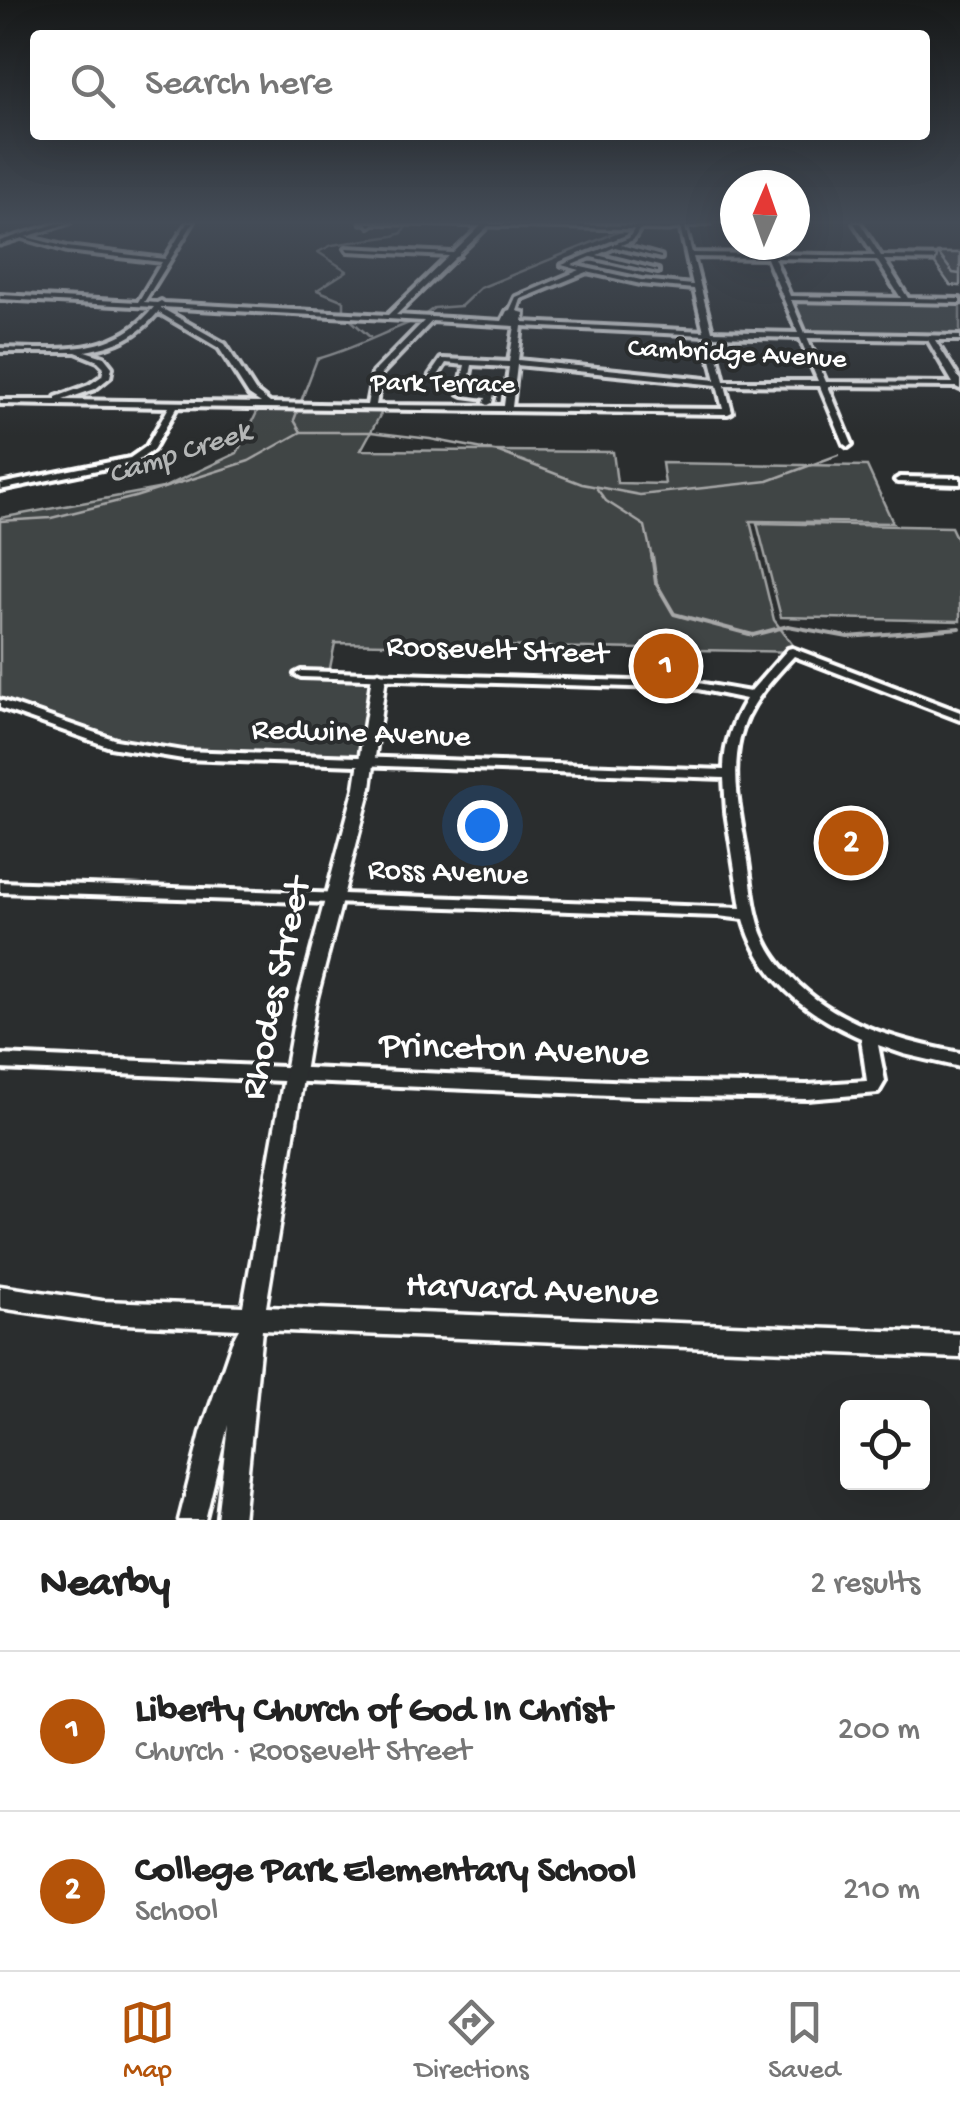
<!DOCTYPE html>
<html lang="en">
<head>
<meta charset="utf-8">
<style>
  body { margin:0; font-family:"Gochi Hand",sans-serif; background:#f2f2f2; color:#222 }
  .controls { position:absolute; right:30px; bottom:30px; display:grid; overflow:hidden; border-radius:10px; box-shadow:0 10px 40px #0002 }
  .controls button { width:90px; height:90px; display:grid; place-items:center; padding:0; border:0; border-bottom:2px solid #e0e0e0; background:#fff; color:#222; font:50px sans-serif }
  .compass { position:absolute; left:720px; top:170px; width:90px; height:90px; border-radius:50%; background:#fff; box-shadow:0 10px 40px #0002; rotate:2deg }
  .you { position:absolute; left:482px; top:825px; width:35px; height:35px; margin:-25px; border:8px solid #fff; border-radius:50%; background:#1a73e8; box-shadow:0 0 0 15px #1a73e833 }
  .badge { display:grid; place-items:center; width:65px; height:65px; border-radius:50%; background:#b45309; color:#fff; font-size:32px; font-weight:700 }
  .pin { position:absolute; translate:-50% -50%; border:5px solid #fff; box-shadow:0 2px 10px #0006 }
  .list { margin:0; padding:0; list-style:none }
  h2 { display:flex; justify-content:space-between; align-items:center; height:130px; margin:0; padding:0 40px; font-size:42px }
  h2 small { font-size:32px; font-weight:400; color:#767676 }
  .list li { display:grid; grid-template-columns:65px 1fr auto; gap:30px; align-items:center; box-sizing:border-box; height:160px; padding:0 40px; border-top:2px solid #e0e0e0 }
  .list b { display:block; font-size:38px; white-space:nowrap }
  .list p { margin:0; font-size:32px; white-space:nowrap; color:#767676 }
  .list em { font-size:32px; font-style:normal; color:#767676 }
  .icon { flex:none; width:55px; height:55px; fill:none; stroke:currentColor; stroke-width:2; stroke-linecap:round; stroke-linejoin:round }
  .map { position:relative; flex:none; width:960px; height:1520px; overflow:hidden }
  .search { position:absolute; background:#fff; box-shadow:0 10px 40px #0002; left:30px; right:30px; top:30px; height:110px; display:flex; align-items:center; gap:25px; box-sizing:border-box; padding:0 35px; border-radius:10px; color:#767676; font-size:38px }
  .sheet { height:450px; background:#fff }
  nav { display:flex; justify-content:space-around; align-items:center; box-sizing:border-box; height:140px; border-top:2px solid #e0e0e0; background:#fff; font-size:28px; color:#767676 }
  nav a { display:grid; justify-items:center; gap:5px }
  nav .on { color:#b45309 }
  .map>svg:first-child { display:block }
  .green { fill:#414445; stroke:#a0a2a2; stroke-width:2.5 }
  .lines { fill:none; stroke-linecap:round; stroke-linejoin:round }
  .stream-far1 { stroke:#a6a7a7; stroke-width:2.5 }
  .stream { stroke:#a6a7a7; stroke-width:4 }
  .minor-casing { stroke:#fff; stroke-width:8 }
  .tertiary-casing { stroke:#fff; stroke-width:7 }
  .minor { fill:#2a2d2e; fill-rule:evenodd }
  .tertiary { fill:#2a2d2e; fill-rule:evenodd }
  .wall { fill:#494b4c; stroke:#fff; stroke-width:2.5 }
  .building { fill:#555758; stroke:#fff; stroke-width:2.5 }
  .labels { text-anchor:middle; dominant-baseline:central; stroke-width:8; stroke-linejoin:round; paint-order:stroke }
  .far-street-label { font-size:28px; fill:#fff; stroke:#2a2d2e }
  .far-water-label { font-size:30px; font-style:italic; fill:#b4b6b6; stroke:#2a2d2e }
  .street-label { font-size:32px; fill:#fff; stroke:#2a2d2e }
  .near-street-label { font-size:38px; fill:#fff; stroke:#2a2d2e }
</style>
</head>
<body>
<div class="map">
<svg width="960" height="1520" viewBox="0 0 960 1520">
  <rect width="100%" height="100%" fill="#2a2d2e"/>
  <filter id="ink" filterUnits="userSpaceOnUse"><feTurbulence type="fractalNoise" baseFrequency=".01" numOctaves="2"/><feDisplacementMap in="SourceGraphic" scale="20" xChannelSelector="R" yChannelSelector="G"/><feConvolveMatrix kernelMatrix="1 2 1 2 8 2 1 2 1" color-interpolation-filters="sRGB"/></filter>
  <g filter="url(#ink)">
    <g class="green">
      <polygon points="793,300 960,303 960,336 806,333"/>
      <polygon points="261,404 384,408 361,450 613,452 617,483 665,484 662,463 867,466 893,523 750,521 774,620 798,652 335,643 328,678 377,679 363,763 185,753 121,743 0,707 0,518 163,488 237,453"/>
      <polygon points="757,523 951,527 960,546 960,621 781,617"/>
    </g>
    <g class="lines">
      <g class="stream-far1">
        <polyline points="423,316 434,308 461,306 480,288 625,229"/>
        <polyline points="370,337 344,314 344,301 317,290 347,271 318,252 332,245 393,236 402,233 408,223"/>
        <path d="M301,432l-7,-12 23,-61c37,-10 69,-28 105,-41"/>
        <polyline points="597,489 606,501 645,526 652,558"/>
        <polyline points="0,521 51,518 135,497 249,461 301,432 371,432 430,439 499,452 582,484 640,495 768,481 838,455"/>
      </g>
      <polyline class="stream" points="652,555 656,583 674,614 753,635 788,626 848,637 960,628"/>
      <defs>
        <g id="minor">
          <path d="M187,223h6l-49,79 13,1 4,-2 3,2 224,12 61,-59 -101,-5 -2,-3 107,5 31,-30h7l-32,31v2l-3,1 -60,58 106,6 5,-10 3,-1 6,-13 64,-27 -18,-5 67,-27 7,-12 5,1 -8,13 -12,5 40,11v2l-46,-11 -18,8 61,15v2l-67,-15 -19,8 69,15 52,5 -13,-59 5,1 7,26 74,1 -4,-9h6l4,9 103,2 -21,-33h6l21,33 79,1v4l-76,-1 24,38 52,1v4l-169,-3 14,33 155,3v4h-25l25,40v9l-4,-2 -128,-1 24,58 -4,3 -4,-3 -24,-58 -95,-1 7,27 -4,2 -551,-7 -24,43 -17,12 -136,28v-6l130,-26 17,-12 22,-39 -169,-3v-4h56v-3l33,-12 13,-9 2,-9 -6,-6 -22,-9h-76v-4c57,1 115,9 154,-41l-154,-8v-4l138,7 24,-40 -95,-11 -45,-13v-2l45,11 98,12zM693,257l74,1 31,75 -86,-2zM774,258l103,2 24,38 -111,-2zM587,272l54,12 53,5 10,42 -181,-9 1,-9 -7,-2 4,-12zM161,308v-1l263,14 -51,52 -6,32 -97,-2 -15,-12 -30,-47zM158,312l61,36 30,47 12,8 -198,-3 32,-11 15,-12 2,-10 -8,-10 -19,-6c30,-5 54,-15 73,-39zM432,321l83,5 -6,36 -65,-3h-3l-11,16 7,2 9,-14 19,2 -6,28 4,2 23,3 -2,5 4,2 4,-2 2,-9 -27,-3 5,-26 37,2 -5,39 -128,-1 5,-31zM522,326l183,9 11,45 -198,-20zM713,336l87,2 18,43h-94zM807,338l121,2 25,43 -127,-1zM517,365l200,20 6,24 -211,-2z"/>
          <polygon points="367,223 373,223 373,224 370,226"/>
          <polygon points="900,477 960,478 960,484 897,482 895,480"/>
          <path d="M792,648l168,64v8l-166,-64c-23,24 -46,49 -54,82 -10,41 2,83 8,123 4,27 6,57 18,81 8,17 20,30 33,43 43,41 105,57 161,68v14l-56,-13 -26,-9 7,36 -7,12 -71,6 -172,-3 -635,-27v-14l635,27 172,3 60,-4 -6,-43c-55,-24 -101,-60 -117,-119l-26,-3 -718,-24v-10l741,26 -15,-96 -2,-34 -541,-19 -73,-12 -110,-39v-8l116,40 67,11 541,19c0,-27 9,-49 22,-71l-48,-10 -397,-12 -6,-3 6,-3 397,12 52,9 38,-43z"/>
        </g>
        <g id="tertiary">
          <polygon points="58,223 70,223 0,245 0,241"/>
          <polygon points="361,223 668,226 710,223 668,230"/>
          <polygon points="379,672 386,676 371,787 315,1005 266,1307 960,1334 960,1358 262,1330 243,1520 217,1520 228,1425 205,1520 179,1520 201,1433 232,1342 239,1329 102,1323 0,1308 0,1286 102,1301 243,1306 297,1005 355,787 372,676"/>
        </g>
      </defs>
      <use href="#minor" class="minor-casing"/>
      <use href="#tertiary" class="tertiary-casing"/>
      <use href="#minor" class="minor"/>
      <use href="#tertiary" class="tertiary"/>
    </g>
    <g class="wall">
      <polygon points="938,253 960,253 960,286 950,285 935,264"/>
      <polygon points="643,644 693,655 691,671 662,670 662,674 643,674 641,660"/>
    </g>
    <g class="building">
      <polygon points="938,253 960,253 960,274 953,273"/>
      <polygon points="643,644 691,645 693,655 663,654 664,658 645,658"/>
    </g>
  </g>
  <linearGradient id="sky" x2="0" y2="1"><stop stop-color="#171919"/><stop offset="0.51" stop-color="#444c57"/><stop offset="1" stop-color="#444c57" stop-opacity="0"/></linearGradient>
  <rect width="960" height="436" fill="url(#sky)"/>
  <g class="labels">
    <g class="far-street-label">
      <text transform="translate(737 355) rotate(3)">Cambridge Avenue</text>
      <text transform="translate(443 385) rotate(1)">Park Terrace</text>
    </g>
    <g class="far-water-label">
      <text transform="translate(180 455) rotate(-18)">Camp Creek</text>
    </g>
    <g class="street-label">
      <text transform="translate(497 652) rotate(2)">Roosevelt Street</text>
      <text transform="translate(361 735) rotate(2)">Redwine Avenue</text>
      <text transform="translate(448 874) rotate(2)">Ross Avenue</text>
    </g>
    <g class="near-street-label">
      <text transform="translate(278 989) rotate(-78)">Rhodes Street</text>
      <text transform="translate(514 1052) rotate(2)">Princeton Avenue</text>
      <text transform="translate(532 1292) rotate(2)">Harvard Avenue</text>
    </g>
  </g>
</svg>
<div class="controls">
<button><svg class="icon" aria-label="locate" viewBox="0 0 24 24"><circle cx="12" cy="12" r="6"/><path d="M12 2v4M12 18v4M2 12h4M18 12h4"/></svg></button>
</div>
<svg class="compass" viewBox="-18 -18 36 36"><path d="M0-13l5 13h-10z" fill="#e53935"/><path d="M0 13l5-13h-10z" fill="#767676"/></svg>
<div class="you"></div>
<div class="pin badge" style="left:666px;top:666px">1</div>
<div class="pin badge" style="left:851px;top:843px">2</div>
<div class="search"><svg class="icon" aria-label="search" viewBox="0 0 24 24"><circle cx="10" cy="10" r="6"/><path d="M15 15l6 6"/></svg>Search here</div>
</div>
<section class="sheet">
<h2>Nearby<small>2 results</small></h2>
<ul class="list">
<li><span class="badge">1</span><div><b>Liberty Church of God In Christ</b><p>Church · Roosevelt Street</p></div><em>200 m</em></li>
<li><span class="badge">2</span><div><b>College Park Elementary School</b><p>School</p></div><em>210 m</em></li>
</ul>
</section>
<nav>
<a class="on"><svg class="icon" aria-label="map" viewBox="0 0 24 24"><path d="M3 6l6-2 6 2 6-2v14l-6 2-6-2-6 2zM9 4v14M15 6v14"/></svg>Map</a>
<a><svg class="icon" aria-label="directions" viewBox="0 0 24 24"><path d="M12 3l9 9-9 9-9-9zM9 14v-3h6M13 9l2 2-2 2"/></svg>Directions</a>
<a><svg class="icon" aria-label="saved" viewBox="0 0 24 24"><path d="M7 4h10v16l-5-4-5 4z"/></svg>Saved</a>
</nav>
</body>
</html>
